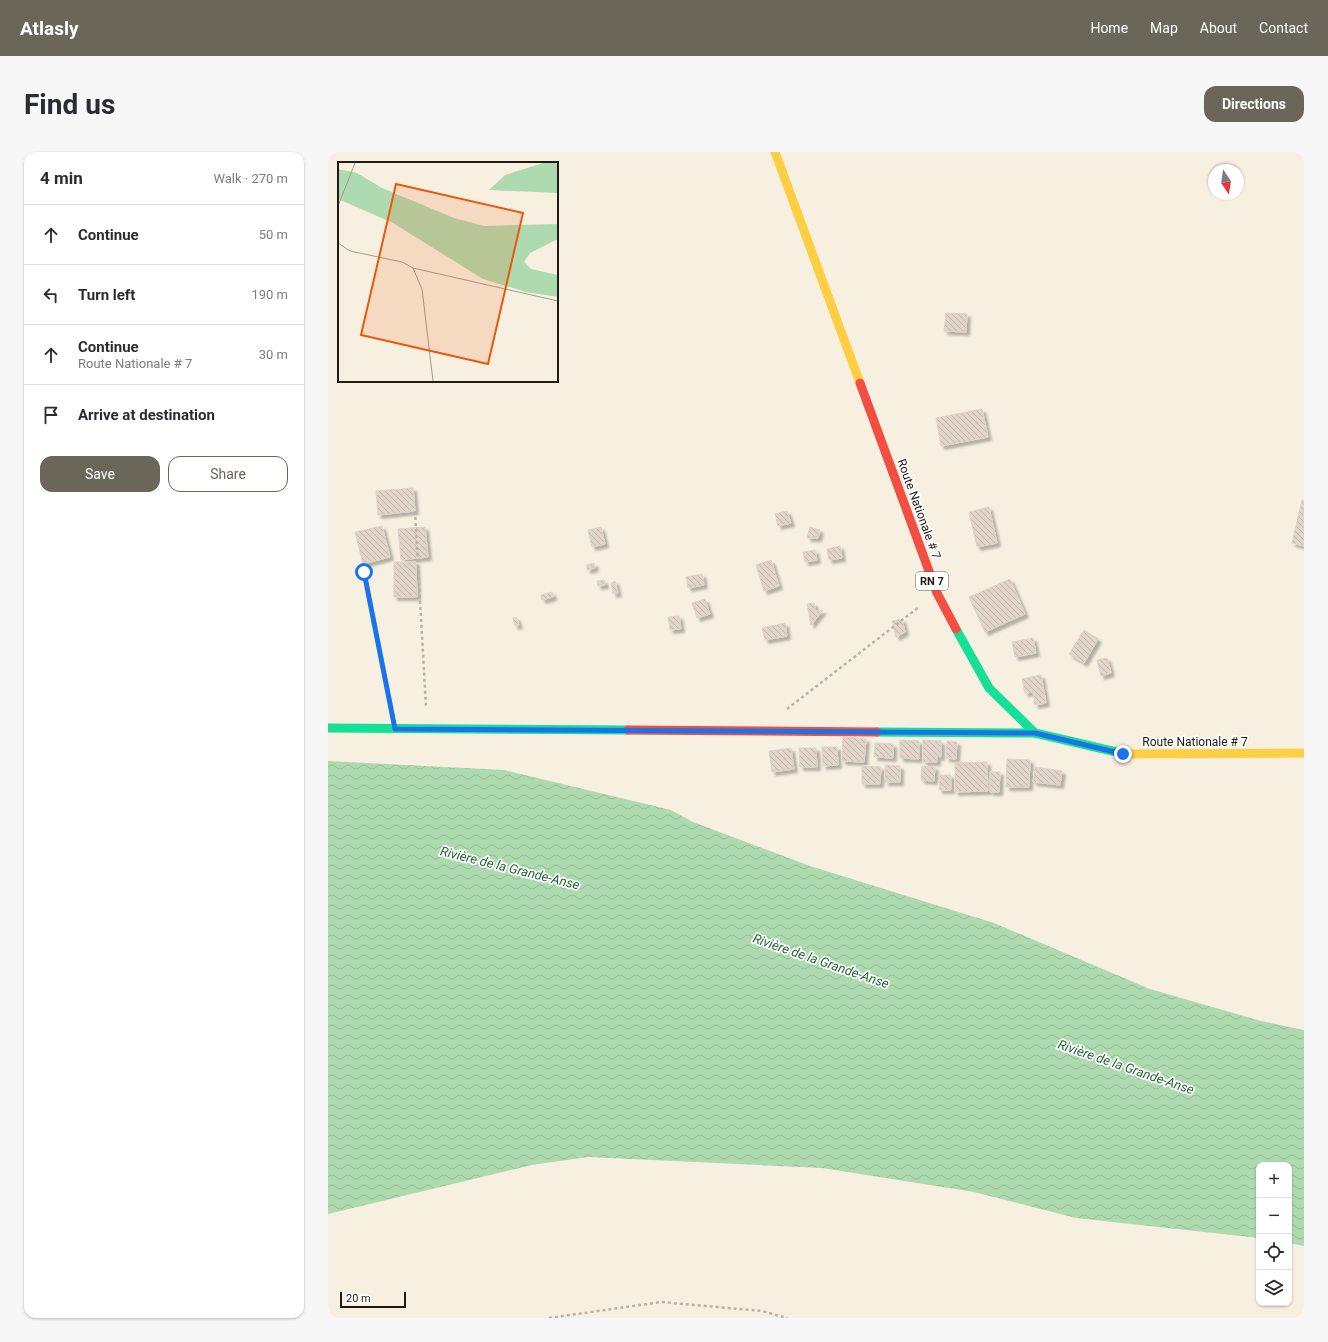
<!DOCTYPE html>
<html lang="en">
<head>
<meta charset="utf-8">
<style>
  body { margin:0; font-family:Roboto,sans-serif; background:#f7f7f7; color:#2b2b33 }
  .controls { position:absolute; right:12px; bottom:12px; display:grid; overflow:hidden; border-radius:8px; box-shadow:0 1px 3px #0004 }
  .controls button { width:36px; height:36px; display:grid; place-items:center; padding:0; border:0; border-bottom:1px solid #e1e1e2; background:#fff; color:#2b2b33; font:20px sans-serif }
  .compass { position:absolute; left:880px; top:12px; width:36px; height:36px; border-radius:50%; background:#fff; box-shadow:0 1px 3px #0004; rotate:167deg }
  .scale { position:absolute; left:12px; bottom:10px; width:66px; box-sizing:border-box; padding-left:4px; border:2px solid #1f1b12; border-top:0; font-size:11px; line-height:14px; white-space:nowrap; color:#1f1b12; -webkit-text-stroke:3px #fff; paint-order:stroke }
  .stop { position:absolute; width:12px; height:12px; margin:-9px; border:3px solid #1a73e8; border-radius:50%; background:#fff }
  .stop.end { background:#1a73e8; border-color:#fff; box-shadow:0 1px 4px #0008 }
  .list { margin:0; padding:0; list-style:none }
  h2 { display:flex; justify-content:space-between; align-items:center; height:52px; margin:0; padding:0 16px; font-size:17px }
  h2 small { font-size:13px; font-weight:400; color:#7c7c81 }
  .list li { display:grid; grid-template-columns:26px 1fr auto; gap:12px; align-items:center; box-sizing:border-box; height:60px; padding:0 16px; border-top:1px solid #e1e1e2 }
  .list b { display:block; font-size:15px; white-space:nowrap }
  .list p { margin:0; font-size:13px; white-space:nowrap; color:#7c7c81 }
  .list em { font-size:13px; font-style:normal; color:#7c7c81 }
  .actions { display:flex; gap:8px; padding:12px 16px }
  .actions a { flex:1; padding:9px 0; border:1px solid #6b665a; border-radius:12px; text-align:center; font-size:14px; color:#6b665a }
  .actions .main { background:#6b665a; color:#fff }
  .icon { flex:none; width:22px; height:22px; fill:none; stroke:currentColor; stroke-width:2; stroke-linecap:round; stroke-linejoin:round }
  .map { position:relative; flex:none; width:976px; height:1166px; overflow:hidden; border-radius:12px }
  header { display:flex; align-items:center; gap:24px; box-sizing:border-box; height:56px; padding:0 20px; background:#6b665a; color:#fff }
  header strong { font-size:19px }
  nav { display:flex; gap:22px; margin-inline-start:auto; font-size:14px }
  .intro { display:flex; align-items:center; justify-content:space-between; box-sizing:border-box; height:96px; padding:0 24px }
  h1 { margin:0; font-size:28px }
  .button { padding:10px 18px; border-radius:12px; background:#6b665a; color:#fff; font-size:14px; font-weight:700 }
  main { display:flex; gap:24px; padding:0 24px }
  aside { flex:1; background:#fff; border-radius:12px; box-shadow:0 1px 3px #0004 }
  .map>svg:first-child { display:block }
  .water { fill:url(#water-waves) }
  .building { fill:url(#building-back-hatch); stroke:#dcd4ca; filter:url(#shadow) }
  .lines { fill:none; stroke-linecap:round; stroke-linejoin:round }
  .path { stroke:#b6b4aa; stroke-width:2.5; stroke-dasharray:3 3; stroke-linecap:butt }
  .fast { stroke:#16e098; stroke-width:9 }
  .slow { stroke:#ffcf43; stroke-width:9 }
  .jam { stroke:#f24e42; stroke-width:9 }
  .route { stroke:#1a73e8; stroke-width:5 }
  .labels { text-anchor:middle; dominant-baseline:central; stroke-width:3.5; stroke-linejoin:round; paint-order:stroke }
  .shield { fill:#fff; stroke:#625f59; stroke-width:1 }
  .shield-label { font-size:11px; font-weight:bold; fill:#1f1b12 }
  .street-label { font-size:12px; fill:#1f1b12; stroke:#fff }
  .water-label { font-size:13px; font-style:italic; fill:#226733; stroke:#fff }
  .inset-road { fill:none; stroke:#a19b8e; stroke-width:1 }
  .view { fill:#e8590c; fill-opacity:0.15; stroke:#e8590c; stroke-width:2 }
  .inset-edge { fill:none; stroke:#1f1b12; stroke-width:2 }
</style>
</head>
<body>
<header>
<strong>Atlasly</strong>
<nav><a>Home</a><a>Map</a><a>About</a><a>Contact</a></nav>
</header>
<div class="intro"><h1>Find us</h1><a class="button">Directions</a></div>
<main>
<aside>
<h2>4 min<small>Walk · 270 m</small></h2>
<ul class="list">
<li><svg class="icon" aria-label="ahead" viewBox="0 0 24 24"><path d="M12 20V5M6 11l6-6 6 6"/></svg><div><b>Continue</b></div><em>50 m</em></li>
<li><svg class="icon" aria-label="left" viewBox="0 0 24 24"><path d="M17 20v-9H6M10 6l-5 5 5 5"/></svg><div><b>Turn left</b></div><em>190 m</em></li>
<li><svg class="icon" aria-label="ahead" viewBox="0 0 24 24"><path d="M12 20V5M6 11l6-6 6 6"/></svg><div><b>Continue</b><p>Route Nationale # 7</p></div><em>30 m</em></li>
<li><svg class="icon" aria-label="arrive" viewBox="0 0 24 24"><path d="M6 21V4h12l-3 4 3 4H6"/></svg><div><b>Arrive at destination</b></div></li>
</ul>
<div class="actions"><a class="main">Save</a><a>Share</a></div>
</aside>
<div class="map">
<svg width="976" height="1166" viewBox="0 0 976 1166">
  <defs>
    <pattern id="water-waves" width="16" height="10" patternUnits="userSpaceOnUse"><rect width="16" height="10" fill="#aedaaf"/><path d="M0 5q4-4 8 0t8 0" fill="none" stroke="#95ba96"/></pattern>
    <pattern id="building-back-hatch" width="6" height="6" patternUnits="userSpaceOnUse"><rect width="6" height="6" fill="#e0d5c8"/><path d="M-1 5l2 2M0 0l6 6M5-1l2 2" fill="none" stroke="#c0b6ab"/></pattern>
    <filter id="shadow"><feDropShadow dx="3.5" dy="3.5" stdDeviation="1" flood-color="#0004"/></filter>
  </defs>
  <rect width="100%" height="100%" fill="#f7f0e1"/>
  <polygon class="water" points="0,609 176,618 343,658 365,670 482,714 666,771 822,837 933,869 976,878 976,1094 961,1091 961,1013 931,1013 931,1086 748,1066 646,1040 494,1016 260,1005 204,1013 0,1062"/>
  <g class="building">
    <polygon points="618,161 639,162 638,180 616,179"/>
    <polygon points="654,257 660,285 613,294 608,266"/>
    <polygon points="85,336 87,359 50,363 48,339"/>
    <polygon points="974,348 976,348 976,394 964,391"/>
    <polygon points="661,355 669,391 649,395 641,360"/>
    <polygon points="459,359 463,371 450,374 447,362"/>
    <polygon points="54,374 62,405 35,412 27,380"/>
    <polygon points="97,375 100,405 73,408 70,377"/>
    <polygon points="273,375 277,392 264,395 260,378"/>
    <polygon points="482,375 492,378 490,386 479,386"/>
    <polygon points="512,394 514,406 501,408 499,397"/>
    <polygon points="487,398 489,408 477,410 475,400"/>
    <polygon points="443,408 451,434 436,439 428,413"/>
    <polygon points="66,410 88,410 89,445 66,445"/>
    <polygon points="266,411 267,416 259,418 259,413"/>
    <polygon points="374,422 376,433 360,436 358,425"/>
    <polygon points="682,427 697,462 657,480 641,445"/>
    <polygon points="276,428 277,433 270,434 269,429"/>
    <polygon points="287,429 290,441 285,442 283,431"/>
    <polygon points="224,440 225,445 214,448 213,443"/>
    <polygon points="377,447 382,462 369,466 364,451"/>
    <polygon points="486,451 487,459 495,458 483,473 479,452"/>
    <polygon points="351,464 353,477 342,478 340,465"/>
    <polygon points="188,465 191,473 187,474 185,466"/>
    <polygon points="574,467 577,480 568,485 564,469"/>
    <polygon points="457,471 459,484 437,488 434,476"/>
    <polygon points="756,478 770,487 756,511 741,502"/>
    <polygon points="705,486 708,501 687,505 684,490"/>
    <polygon points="779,506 783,521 773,524 769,508"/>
    <polygon points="713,523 718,551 707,553 705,540 697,541 694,527"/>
    <polygon points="515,585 538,587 536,610 514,609"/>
    <polygon points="572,588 591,589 591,607 572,606"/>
    <polygon points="595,588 613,589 613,605 609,604 609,610 595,610"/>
    <polygon points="619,589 629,590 628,607 618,606"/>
    <polygon points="547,591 565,592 565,606 546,605"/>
    <polygon points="494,595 509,595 510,613 495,614"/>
    <polygon points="463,596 466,617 444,620 441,599"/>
    <polygon points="471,596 488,596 489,615 472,615"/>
    <polygon points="679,607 702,608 701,635 678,635"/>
    <polygon points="659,610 660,639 627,640 627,611"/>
    <polygon points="557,613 572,614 572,630 557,630"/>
    <polygon points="534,614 553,615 552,632 534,632"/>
    <polygon points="594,614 607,615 606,629 593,628"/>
    <polygon points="707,615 734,619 732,633 705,630"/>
    <polygon points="662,620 672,620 671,640 662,640"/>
    <polygon points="612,623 623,623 623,638 611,638"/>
  </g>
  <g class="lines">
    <g class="path">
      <polyline points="87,359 98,555"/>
      <polyline points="36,420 62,555"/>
      <polyline points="459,557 591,455"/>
      <polyline points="221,1166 333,1150 434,1159 459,1166"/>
    </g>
    <g class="fast">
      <polyline points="628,477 661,536 707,581 797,602"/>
      <polyline points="0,576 300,578"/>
      <polyline points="549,580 707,581"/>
    </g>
    <g class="slow">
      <polyline points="447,0 532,231"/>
      <polyline points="797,602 976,601"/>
    </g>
    <g class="jam">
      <polyline points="532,231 609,441 628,477"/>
      <polyline points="300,578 549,580"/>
    </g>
  </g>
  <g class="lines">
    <polyline class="route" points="36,420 67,577 707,581 795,602"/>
  </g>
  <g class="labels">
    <rect class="shield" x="588" y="420" width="32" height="18" rx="3"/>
    <g class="shield-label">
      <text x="604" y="429">RN 7</text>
    </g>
    <g class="street-label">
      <text transform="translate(591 357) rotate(70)">Route Nationale # 7</text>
      <text x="867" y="590">Route Nationale # 7</text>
    </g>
    <g class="water-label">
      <text transform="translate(182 716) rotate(14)">Rivière de la Grande-Anse</text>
      <text transform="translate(493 809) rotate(19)">Rivière de la Grande-Anse</text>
      <text transform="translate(798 915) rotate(19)">Rivière de la Grande-Anse</text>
    </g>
  </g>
  <g transform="translate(10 10)">
    <rect width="220" height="220" fill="#f7f0e1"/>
    <path d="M205,1h15v30l-69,-3 16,-15zM0,7l19,4 25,15 72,30 30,8 74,-2v15l-28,14 -6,9 7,7 27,6v22l-32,-5 -43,-13 -90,-56 -55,-24z" fill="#aedaaf"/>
    <path class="inset-road" d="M0,44l17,-43M0,81l12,8 52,11 11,6 9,21 11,92M75,106l145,33"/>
    <path class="view" d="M58,22l127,29 -35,151 -127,-29z"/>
    <rect width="220" height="220" class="inset-edge"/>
  </g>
</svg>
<div class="controls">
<button>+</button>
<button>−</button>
<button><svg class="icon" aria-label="locate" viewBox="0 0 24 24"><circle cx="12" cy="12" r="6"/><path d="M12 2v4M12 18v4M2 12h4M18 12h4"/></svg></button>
<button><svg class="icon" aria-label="layers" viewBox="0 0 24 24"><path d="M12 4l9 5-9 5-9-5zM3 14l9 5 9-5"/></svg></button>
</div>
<svg class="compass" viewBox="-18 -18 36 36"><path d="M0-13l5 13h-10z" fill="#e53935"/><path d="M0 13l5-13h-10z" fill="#7c7c81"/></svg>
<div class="scale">20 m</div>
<div class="stop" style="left:36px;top:420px"></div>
<div class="stop end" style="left:795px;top:602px"></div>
</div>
</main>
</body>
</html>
